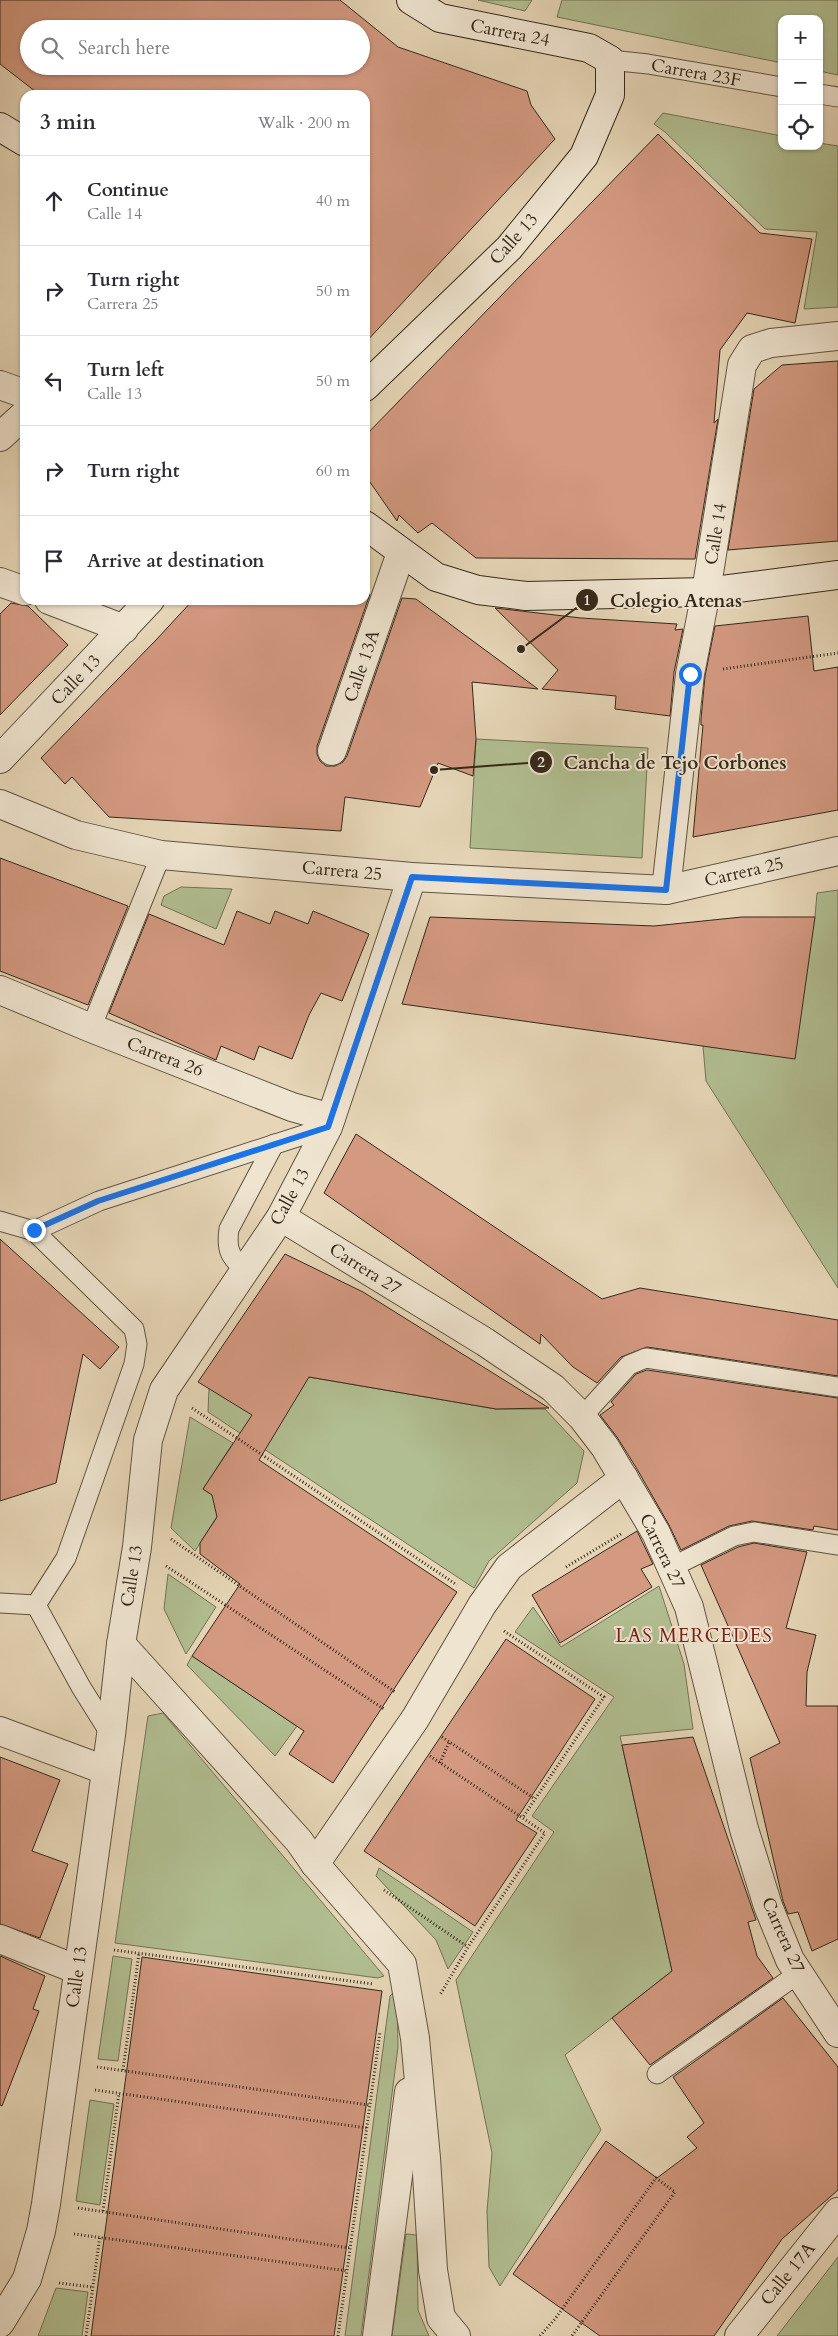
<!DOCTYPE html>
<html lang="en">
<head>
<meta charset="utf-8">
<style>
  body { margin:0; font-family:Cardo,serif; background:#f7f7f7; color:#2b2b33 }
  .controls { position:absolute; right:15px; top:15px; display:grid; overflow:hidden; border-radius:10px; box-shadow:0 1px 4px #0004 }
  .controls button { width:45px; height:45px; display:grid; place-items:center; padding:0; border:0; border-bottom:1px solid #e1e1e2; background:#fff; color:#2b2b33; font:25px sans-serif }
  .stop { position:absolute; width:15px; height:15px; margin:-11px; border:4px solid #1a73e8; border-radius:50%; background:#fff }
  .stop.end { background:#1a73e8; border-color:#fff; box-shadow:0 1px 5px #0008 }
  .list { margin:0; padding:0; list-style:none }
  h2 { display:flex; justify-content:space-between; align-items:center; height:65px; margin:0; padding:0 20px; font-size:21px }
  h2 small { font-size:16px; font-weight:400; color:#7c7c81 }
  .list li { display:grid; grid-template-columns:32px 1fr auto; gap:15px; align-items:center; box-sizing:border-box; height:90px; padding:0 20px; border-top:1px solid #e1e1e2 }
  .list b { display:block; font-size:19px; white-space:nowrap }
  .list p { margin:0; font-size:16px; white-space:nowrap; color:#7c7c81 }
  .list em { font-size:16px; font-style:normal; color:#7c7c81 }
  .icon { flex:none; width:28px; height:28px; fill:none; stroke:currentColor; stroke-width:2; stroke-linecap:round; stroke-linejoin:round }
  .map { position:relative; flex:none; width:838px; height:2336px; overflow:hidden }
  .search { position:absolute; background:#fff; box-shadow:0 1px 4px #0004; left:20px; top:20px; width:350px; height:55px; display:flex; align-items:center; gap:12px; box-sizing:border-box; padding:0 18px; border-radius:28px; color:#7c7c81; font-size:19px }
  .panel { position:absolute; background:#fff; box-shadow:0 1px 4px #0004; left:20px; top:90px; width:350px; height:515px; border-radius:15px }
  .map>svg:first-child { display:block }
  .green { fill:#b1be91; stroke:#727355 }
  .building { fill:#d39981; stroke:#342819; fill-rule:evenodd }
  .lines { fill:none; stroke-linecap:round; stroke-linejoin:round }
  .lane-casing { stroke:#605440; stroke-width:21 }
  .street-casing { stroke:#605440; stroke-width:30 }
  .secondary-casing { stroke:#342819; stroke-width:30 }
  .path { stroke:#342819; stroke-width:3; stroke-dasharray:1 2.5; stroke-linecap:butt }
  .lane { stroke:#efe4d0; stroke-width:19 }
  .street { stroke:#efe4d0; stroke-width:28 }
  .secondary { stroke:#efe4d0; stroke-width:28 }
  .route { stroke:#1a73e8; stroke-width:6 }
  .labels { text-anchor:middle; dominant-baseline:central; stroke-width:4; stroke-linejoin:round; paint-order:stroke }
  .street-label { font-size:18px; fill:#342819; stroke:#efe4d0 }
  .neighbourhood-label { font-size:19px; letter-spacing:1px; fill:#7a1f14; stroke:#efe4d0 }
  .leader { fill:none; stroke:#342819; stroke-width:2 }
  .callout-dot { fill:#342819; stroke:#efe4d0; stroke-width:2 }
  .mark-label { font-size:15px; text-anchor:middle; font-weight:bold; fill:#fff }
  .callout-label { font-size:19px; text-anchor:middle; font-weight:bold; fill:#342819; stroke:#efe4d0; stroke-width:4; stroke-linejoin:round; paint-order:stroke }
</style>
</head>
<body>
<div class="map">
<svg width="838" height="2336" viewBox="0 0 838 2336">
  <rect width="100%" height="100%" fill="#e6d6b7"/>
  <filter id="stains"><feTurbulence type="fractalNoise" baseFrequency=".004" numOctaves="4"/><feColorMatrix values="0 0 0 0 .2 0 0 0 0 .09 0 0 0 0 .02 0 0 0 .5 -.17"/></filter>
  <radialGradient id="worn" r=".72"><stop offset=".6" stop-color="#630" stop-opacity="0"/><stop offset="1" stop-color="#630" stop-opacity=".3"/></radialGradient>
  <g class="green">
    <polygon points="478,0 532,0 525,11"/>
    <polygon points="562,0 838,0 838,75 819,71 819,19 782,19 782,63 557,17"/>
    <polygon points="663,113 782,136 782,146 819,146 819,143 838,146 838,307 804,309 817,232 765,229 665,132 654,124"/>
    <polygon points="476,739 648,748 642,858 470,848"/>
    <polygon points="181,887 232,889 216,929 161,905 164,896"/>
    <polygon points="838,890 838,1288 706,1081 703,1046 815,917 817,893"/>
    <polygon points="309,1377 496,1409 545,1409 584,1451 577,1483 489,1561 474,1588 208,1412 209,1388"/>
    <polygon points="190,1417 233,1443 203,1489 225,1504 195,1551 171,1528"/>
    <polygon points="168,1574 216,1607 186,1654 164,1609"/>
    <polygon points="659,1586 684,1664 693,1729 620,1736 672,1971 565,2055 601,2130 500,2286 489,2267 487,2211 492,2153 456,1980 554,1832 532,1816 614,1697 515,1632 533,1607 561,1647"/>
    <polygon points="192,1656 297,1726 275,1756 187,1665"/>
    <polygon points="163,1713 384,1976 378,1978 115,1943 148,1716"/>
    <polygon points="379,1868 473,1932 448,1969 436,1940 376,1876"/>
    <polygon points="113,1956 132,1959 118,2061 98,2059"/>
    <polygon points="397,1988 398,2047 361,2336 345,2336 390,1996"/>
    <polygon points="90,2100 114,2104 100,2205 76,2201"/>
    <polygon points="406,2234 417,2235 418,2310 429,2336 392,2336"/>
    <polygon points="838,2257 838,2336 777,2336"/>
    <polygon points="56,2288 88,2292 82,2336 38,2336"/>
  </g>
  <g class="building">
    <path d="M0,0h340l58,47 129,44 4,14 24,34 -190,204v-248h-325l-40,-31zM29,29h332v37h-332z"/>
    <polygon points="658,134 760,233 812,239 795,323 747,313 720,350 714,423 718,419 695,559 476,558 432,523 418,533 399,515 397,521 365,475 365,436"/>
    <polygon points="838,361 838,541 728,550 754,389 782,365"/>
    <polygon points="365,594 370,594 317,746 317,754 320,761 326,766 335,766 343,762 347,756 402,598 416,599 538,689 472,682 476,739 473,776 438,763 420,807 345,797 341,831 109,817 72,777 65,784 41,758 156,640 193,600 365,600"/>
    <polygon points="11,603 28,606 68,645 0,715 0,614"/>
    <polygon points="495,608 581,618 677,624 675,630 683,629 674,672 670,716 615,709 616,696 542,689 558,670"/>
    <polygon points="808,616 814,671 838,667 838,810 693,837 703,725 701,725 701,719 705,676 715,626"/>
    <polygon points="0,858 128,906 88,1005 0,971"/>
    <polygon points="237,911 270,924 275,911 308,924 313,911 369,934 342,1001 321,993 309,1015 292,1059 259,1046 254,1060 221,1046 216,1060 109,1013 149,914 224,945"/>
    <polygon points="430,917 654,926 742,917 815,917 795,1059 402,1004"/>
    <polygon points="356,1134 602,1299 640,1288 838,1320 838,1376 647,1347 621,1357 597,1383 573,1367 541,1334 540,1344 324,1193"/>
    <polygon points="0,1239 119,1347 100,1369 83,1354 56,1483 0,1501"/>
    <polygon points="285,1254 363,1292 549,1408 496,1409 309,1377 259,1460 457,1592 333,1783 289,1754 304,1731 192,1656 240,1584 200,1554 200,1543 217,1517 212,1495 203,1489 252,1415 198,1382"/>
    <polygon points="647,1370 838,1398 838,1530 814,1526 813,1530 752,1521 729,1526 681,1550 669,1525 637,1469 617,1437 600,1415 614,1405 611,1402 636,1374"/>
    <polygon points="637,1531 653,1564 641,1569 652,1587 560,1643 532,1595"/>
    <polygon points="754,1543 807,1552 786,1628 816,1635 807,1672 806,1706 838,1706 838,1939 812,1951 798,1912 788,1914 783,1901 750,1758 780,1743 701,1565 738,1547"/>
    <polygon points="506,1639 595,1699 516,1820 537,1833 475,1926 364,1851"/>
    <polygon points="693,1737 756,1920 748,1922 757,1956 773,1978 650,2065 612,2018 672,1971 622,1745"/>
    <polygon points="0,1757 60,1780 32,1851 68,1864 40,1938 0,1924"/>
    <polygon points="0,1956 45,1976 33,2009 39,2011 2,2106 0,2105"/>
    <polygon points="142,1957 382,1991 334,2336 91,2336"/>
    <polygon points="783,1998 838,2067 838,2190 782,2239 714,2336 600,2336 513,2274 606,2141 657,2178 697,2148 687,2137 704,2123 673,2077"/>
  </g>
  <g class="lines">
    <defs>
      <g id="lane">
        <polyline points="610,60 648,64 782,87"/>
        <polyline points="819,94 838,97"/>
        <polyline points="91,1028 161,855"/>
        <polyline points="0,1221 34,1231 134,1329 137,1344 134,1364 66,1558 36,1605 0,1603"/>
        <polyline points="34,1231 99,1201 328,1127"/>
        <path d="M245,1270c-15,-13 -19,-20 -16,-41l45,-85"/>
        <polyline points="582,1417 629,1365 646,1358 838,1387"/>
        <polyline points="672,1567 734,1536 754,1532 838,1545"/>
        <polyline points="36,1605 81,1687 111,1735"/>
        <polyline points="657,2074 799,1973"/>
      </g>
      <g id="street">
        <polyline points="0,385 25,394"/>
        <polyline points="0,437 25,414"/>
        <polyline points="0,582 25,591"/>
        <polyline points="49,600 124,629"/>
        <polyline points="332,751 401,553"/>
        <polyline points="0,759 150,600"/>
        <polyline points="0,804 76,835 161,855 412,877 666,890 838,851"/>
        <polyline points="666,890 690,674 706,592 742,365 752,349 771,343 838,336"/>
        <polyline points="0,990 91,1028 292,1107 331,1118"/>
        <polyline points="281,1217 485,1342 553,1388 582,1417 605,1447 656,1533 689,1607 744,1829 768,1906 790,1960 838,2033"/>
        <polyline points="121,1644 299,1841 315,1864 402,1964 415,2038 426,2158 433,2270 441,2318 456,2336"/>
        <polyline points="0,1731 105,1770"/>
        <polyline points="315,1864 415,1719 482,1605 509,1567 624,1478"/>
        <polyline points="0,1939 78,1970"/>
        <polyline points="0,2323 27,2279 41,2231 46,2204 111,1735 121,1644 137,1547 148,1440 164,1390 281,1217 328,1127 412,877"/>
        <polyline points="377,2336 409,2092"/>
        <polyline points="739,2336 838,2212"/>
      </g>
      <g id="secondary">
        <polyline points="0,127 25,142"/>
        <polyline points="365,387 509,248 584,156 610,95 610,60 589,48 440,18 411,0"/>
        <polyline points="365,525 436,577 478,590 526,596 706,592 838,575"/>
      </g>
    </defs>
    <use href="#lane" class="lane-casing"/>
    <use href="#street" class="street-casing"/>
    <use href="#secondary" class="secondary-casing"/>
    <g class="path">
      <polyline points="723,669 838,653"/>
      <polyline points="192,1408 457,1585"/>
      <polyline points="171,1539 395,1692"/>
      <polyline points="166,1566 384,1709"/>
      <polyline points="566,1567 621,1534"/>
      <polyline points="504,1631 604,1697 523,1817"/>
      <polyline points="442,1737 535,1799"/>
      <polyline points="430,1756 545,1833 468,1947 440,1995"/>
      <polyline points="440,1763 449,1742"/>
      <polyline points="384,1890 468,1947"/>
      <polyline points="114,1950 373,1984"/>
      <polyline points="97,2067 369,2105"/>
      <polyline points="123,2070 139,1953"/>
      <polyline points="95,2090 367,2128"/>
      <polyline points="78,2208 350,2248"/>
      <polyline points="103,2211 119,2093"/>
      <polyline points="74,2234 348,2271"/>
      <polyline points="59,2283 92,2287"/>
      <polyline points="86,2336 100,2236"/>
      <polyline points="338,2336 380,2032"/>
      <polyline points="540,2336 555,2319 656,2178 675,2192 572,2336"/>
    </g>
    <use href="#lane" class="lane"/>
    <use href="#street" class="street"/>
    <use href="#secondary" class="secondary"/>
  </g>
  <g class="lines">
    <polyline class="route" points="34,1230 98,1201 328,1127 412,877 666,890 690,674"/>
  </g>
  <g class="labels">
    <g class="street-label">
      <text transform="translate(510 33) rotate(11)">Carrera 24</text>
      <text transform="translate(696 73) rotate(10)">Carrera 23F</text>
      <text transform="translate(514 239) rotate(-48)">Calle 13</text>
      <text transform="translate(716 534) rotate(-81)">Calle 14</text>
      <text transform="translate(362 666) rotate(-71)">Calle 13A</text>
      <text transform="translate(76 680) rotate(-46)">Calle 13</text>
      <text transform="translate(342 871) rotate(5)">Carrera 25</text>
      <text transform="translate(744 872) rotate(-13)">Carrera 25</text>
      <text transform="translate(165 1057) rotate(21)">Carrera 26</text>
      <text transform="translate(290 1197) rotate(-61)">Calle 13</text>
      <text transform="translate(365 1269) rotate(32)">Carrera 27</text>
      <text transform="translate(662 1551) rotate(64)">Carrera 27</text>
      <text transform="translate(132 1576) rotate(-81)">Calle 13</text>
      <text transform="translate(783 1935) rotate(66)">Carrera 27</text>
      <text transform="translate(77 1977) rotate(-82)">Calle 13</text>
      <text transform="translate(788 2274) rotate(-51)">Calle 17A</text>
    </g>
    <g class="neighbourhood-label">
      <text x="694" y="1636">LAS MERCEDES</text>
    </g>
  </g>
  <path class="leader" d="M521 649L587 600M434 770L541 762"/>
  <g class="callout-dot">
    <circle cx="521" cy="649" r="5"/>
    <circle cx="434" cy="770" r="5"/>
    <circle cx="587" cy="600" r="12"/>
    <circle cx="541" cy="762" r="12"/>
  </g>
  <g class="mark-label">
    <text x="587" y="605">1</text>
    <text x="541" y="767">2</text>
  </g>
  <g class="callout-label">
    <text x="676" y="607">Colegio Atenas</text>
    <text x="675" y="769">Cancha de Tejo Corbones</text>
  </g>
  <rect width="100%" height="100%" filter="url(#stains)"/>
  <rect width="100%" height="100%" fill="url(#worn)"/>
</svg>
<div class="controls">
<button>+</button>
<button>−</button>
<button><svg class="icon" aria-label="locate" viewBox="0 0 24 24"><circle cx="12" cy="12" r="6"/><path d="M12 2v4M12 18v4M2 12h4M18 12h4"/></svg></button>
</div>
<div class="stop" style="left:690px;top:674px"></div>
<div class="stop end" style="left:34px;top:1230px"></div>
<div class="search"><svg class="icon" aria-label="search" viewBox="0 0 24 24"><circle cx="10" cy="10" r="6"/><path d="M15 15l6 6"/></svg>Search here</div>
<section class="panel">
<h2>3 min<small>Walk · 200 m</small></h2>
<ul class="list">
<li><svg class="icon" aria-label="ahead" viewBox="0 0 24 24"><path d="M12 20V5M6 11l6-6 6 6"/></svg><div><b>Continue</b><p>Calle 14</p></div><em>40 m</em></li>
<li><svg class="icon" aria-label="right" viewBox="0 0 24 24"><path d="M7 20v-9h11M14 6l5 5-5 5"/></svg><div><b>Turn right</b><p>Carrera 25</p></div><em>50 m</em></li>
<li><svg class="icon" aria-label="left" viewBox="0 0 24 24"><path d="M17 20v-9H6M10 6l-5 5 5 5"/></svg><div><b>Turn left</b><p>Calle 13</p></div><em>50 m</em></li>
<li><svg class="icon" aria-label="right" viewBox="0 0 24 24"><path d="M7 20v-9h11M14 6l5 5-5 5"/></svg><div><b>Turn right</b></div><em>60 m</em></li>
<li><svg class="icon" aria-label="arrive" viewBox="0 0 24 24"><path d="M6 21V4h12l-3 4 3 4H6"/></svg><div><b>Arrive at destination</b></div></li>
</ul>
</section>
</div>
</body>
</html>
